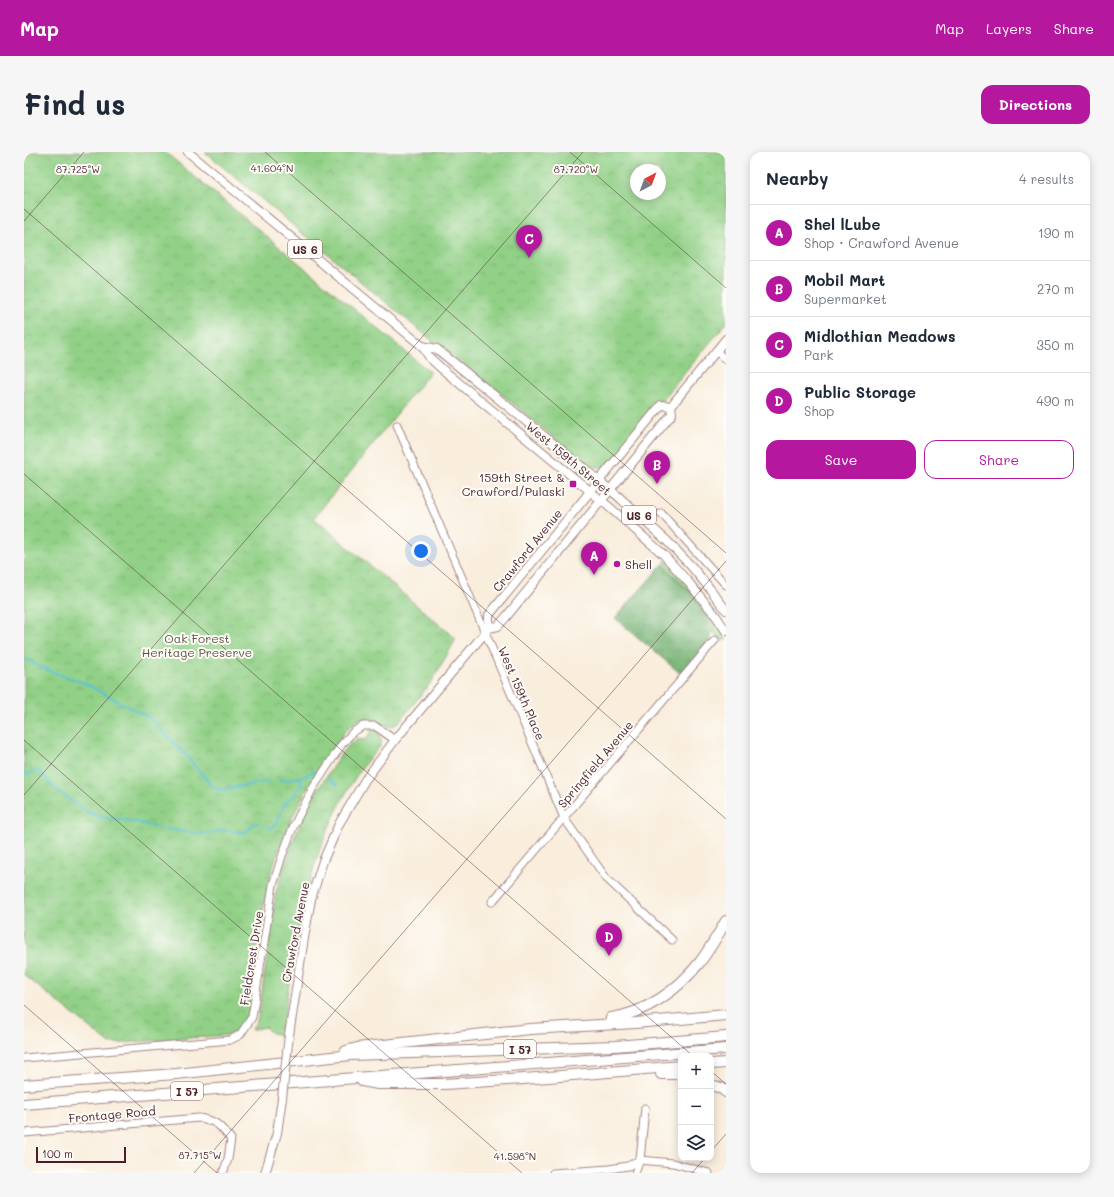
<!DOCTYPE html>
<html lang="en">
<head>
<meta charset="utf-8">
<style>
  body { margin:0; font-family:Mali,sans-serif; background:#f6f6f7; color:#1f2937 }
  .controls { position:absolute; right:12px; bottom:12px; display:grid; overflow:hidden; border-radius:8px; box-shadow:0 2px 10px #0003 }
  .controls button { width:36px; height:36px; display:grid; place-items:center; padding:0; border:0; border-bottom:1px solid #e0e1e3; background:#fff; color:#1f2937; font:20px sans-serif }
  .compass { position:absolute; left:606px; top:12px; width:36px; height:36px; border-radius:50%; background:#fff; box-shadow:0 2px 10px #0003; rotate:41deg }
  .scale { position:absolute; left:12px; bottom:10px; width:90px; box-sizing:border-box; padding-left:4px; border:2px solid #4a1f2b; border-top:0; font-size:11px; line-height:14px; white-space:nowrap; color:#4a1f2b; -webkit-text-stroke:3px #fdfcf7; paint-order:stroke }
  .you { position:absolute; left:397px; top:399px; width:14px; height:14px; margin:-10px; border:3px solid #fff; border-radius:50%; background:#1a73e8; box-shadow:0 0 0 6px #1a73e833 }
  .badge { display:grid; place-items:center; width:26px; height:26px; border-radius:50%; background:#b5179e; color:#fff; font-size:13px; font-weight:700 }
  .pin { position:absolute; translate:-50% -33px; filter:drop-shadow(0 1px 2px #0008) }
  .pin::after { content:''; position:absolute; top:21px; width:14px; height:12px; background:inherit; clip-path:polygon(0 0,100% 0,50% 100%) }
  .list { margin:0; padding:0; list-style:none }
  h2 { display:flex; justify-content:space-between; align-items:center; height:52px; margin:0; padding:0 16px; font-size:17px }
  h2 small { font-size:13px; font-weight:400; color:#747a83 }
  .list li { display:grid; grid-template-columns:26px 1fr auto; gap:12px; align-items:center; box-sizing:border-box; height:56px; padding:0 16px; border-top:1px solid #e0e1e3 }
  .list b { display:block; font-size:15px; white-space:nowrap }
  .list p { margin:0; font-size:13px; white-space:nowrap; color:#747a83 }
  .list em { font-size:13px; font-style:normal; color:#747a83 }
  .actions { display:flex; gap:8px; padding:12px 16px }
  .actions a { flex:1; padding:9px 0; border:1px solid #b5179e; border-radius:12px; text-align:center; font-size:14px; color:#b5179e }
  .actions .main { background:#b5179e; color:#fff }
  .icon { flex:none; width:22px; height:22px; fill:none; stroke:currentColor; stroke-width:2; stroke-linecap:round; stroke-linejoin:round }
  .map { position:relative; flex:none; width:702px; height:1021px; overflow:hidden; border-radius:12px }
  header { display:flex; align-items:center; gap:24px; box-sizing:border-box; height:56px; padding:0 20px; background:#b5179e; color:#fff }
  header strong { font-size:19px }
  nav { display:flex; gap:22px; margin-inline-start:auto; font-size:14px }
  .intro { display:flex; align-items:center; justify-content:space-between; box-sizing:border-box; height:96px; padding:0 24px }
  h1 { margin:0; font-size:28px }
  .button { padding:10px 18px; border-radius:12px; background:#b5179e; color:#fff; font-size:14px; font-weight:700 }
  main { display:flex; gap:24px; padding:0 24px }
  aside { flex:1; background:#fff; border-radius:12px; box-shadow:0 2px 10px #0003 }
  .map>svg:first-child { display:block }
  .grass { fill:url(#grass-tufts); stroke:#6e7858 }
  .forest { fill:url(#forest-crowns); stroke:#5f684f }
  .park { fill:url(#park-crowns); stroke:#6e7858; fill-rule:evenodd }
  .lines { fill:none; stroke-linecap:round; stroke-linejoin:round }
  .stream { stroke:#59c0d6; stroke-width:2 }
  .minor-casing { stroke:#a28684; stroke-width:9 }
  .major-casing { stroke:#a28684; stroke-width:10 }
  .highway-casing { stroke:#a28684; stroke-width:12 }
  .minor { stroke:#fff; stroke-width:7 }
  .major { stroke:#fff; stroke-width:8 }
  .highway { stroke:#fff; stroke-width:10 }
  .major-bridge-casing { stroke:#a28684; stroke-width:10; stroke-linecap:butt }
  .major-bridge { stroke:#fff; stroke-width:8 }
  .ticks { fill:none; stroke:#4a1f2b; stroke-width:1; stroke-opacity:0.45 }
  .poi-dot { fill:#b5179e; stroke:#fdfcf7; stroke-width:1.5 }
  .labels { text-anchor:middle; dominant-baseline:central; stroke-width:4; stroke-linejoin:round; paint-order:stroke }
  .shield { fill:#fdfcf7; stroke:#806168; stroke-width:1 }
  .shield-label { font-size:11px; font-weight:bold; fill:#4a1f2b }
  .street-label { font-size:12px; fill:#4a1f2b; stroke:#fdfcf7 }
  .poi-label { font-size:12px; fill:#4a1f2b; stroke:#fdfcf7; text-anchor:end }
  .park-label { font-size:12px; fill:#5f5446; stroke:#fdfcf7 }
  .ticks-label { font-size:10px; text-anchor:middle; fill:#4a1f2b; stroke:#fdfcf7; stroke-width:4; stroke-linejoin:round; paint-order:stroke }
</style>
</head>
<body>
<header>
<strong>Map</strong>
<nav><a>Map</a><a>Layers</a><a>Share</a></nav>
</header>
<div class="intro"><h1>Find us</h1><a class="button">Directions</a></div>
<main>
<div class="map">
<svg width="702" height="1021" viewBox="0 0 702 1021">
  <defs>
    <pattern id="grass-tufts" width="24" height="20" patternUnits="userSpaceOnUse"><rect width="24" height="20" fill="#91d086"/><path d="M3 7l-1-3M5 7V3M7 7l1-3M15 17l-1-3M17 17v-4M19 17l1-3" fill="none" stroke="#7fb274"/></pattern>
    <pattern id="forest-crowns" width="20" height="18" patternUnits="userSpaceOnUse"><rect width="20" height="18" fill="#74b273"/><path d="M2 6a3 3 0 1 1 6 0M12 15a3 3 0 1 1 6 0" fill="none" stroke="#61905f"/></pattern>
    <pattern id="park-crowns" width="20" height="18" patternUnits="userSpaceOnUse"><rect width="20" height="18" fill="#91d086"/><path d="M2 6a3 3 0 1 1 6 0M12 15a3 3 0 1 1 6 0" fill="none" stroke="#7fb274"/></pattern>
  </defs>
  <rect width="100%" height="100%" fill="#fdfcf7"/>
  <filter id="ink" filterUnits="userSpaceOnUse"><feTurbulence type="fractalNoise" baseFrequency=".025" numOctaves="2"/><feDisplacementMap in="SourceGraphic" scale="8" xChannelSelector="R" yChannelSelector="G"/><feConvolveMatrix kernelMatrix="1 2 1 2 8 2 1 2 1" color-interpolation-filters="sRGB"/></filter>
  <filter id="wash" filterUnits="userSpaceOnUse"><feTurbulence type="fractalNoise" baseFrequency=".012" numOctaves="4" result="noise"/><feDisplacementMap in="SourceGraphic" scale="16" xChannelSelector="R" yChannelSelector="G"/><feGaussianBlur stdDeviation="0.9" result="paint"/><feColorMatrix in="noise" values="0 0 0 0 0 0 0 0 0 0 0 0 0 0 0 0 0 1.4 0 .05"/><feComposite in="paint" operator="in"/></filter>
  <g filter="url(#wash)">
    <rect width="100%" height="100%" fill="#f9eddc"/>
    <g class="grass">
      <polygon points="642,408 684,458 702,483 702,488 696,489 689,478 690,474 668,442 639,413"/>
      <path d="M352,578c3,3 6,8 5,14 -2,6 -13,15 -17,21 -11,15 -21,32 -29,49 -34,70 -42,147 -54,223l-11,-5 -5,-5 -14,3 6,-9 2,-8 17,-121 18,-55 21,-43 28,-43 7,-7 7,-5 8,1 7,-9z"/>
    </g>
    <polygon class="forest" points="638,413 667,442 690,474 686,489 657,522 591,466"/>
    <g class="park">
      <path d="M0,0h141l265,220 -116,146 142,121 -24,42 -34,42c-3,2 -7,4 -11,3 -11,-2 -20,-12 -32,-4 -11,7 -18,23 -26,33 -27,38 -48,81 -60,126 -10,41 -14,84 -19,126 -4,13 -9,23 -22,28l-118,9 -86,-69z"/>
      <path d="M181,0h521v171l-112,136c-10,9 -16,11 -29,4l-85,-70 -70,-54zM612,18h24v24h-24z"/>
    </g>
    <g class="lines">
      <g class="stream">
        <polyline points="0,507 26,519 60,531 126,566 161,602 188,634 196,638 245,629"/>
        <polyline points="0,623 11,619 16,619 19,624 23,627 25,631 37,641 60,658 75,665 103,668 137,676 176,682 201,678 221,681 226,675 232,671 234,672"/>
        <polyline points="304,626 313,633"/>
        <polyline points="255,628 264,628 270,626 276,626 282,624 285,621 293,619"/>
        <polyline points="243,675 247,676 251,672 259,658 258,656 264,647 269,644 278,633 276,628 276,626"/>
      </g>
    </g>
  </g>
  <g filter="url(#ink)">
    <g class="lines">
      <defs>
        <g id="minor">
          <polyline points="692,199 702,208"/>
          <polyline points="373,273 540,666 582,726 648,788"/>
          <polyline points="637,361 702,433"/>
          <polyline points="468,750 691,488"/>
          <polyline points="0,906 206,888 216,883 228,865 249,733 258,704 270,673 289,636 318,592 329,580 339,574 351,574 371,588"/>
          <path d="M0,981l175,-15c18,3 20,7 32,21l-3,20 -5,14"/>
          <polyline points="529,1021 585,1017 604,1014 616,1008 649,1011 685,1021"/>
          <polyline points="611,1021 616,1008 621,956"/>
        </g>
        <g id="major">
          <polyline points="164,0 398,194 406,206 418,217 584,354 639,402 665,431 692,464 702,479"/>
          <polyline points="398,194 413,197 595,345 613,362 643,389 668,415 686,437 702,458"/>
          <polyline points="465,476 474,474 482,465 648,262 647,254 702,187"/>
          <polyline points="265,883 280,786 287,747 299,709 315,672 341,628 371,588 465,476 465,463 637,253 647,254"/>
          <polyline points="241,1021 253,981 258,946"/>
        </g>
        <g id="highway">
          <path d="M587,866c35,-5 67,-28 89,-56 9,-12 18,-27 26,-41"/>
          <polyline points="322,899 333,896 506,877 611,871 702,863"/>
          <polyline points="687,912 702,911"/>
          <polyline points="637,922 657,922"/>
          <polyline points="338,929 354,932 420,932 500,927 657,914"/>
          <polyline points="0,933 152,922 326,903 591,894 702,885"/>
          <polyline points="687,933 697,936 702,940"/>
          <polyline points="0,952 702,897"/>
        </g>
      </defs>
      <use href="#minor" class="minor-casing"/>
      <use href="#major" class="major-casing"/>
      <use href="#highway" class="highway-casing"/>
      <use href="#minor" class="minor"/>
      <use href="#major" class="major"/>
      <use href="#highway" class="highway"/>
      <defs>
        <polyline id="major-bridge" points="258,946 265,883"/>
      </defs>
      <use href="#major-bridge" class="major-bridge-casing"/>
      <use href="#major-bridge" class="major-bridge"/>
    </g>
  </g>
  <path class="ticks" d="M241,0l461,401M546,0l156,136M0,57l702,610M0,69l60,-69M0,322l669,582M0,588l498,433M0,643l559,-643M0,853l193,168M687,919l15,13M687,999l15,-17M170,1021l532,-612M668,1021l13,-15"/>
  <g class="poi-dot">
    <rect x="545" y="328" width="8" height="8" rx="2"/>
    <circle cx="593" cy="412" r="4"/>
  </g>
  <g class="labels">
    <g class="shield">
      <rect x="264" y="88" width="34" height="18" rx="3"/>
      <rect x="598" y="354" width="34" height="18" rx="3"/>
      <rect x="480" y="888" width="32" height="18" rx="3"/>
      <rect x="147" y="930" width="32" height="18" rx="3"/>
    </g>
    <g class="shield-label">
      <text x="281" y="97">US 6</text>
      <text x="615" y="363">US 6</text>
      <text x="496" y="897">I 57</text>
      <text x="163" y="939">I 57</text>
    </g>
    <g class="street-label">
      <text transform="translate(545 306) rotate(40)">West 159th Street</text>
      <text transform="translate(503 398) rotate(-51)">Crawford Avenue</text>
      <text transform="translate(498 541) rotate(67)">West 159th Place</text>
      <text transform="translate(571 612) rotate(-50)">Springfield Avenue</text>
      <text transform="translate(271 780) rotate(-79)">Crawford Avenue</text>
      <text transform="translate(227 806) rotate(-81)">Fieldcrest Drive</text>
      <text transform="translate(88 962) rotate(-5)">Frontage Road</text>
    </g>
    <g class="poi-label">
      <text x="541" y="325">159th Street &amp;<tspan x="541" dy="14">Crawford/Pulaski</tspan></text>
      <text x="601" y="412" text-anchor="start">Shell</text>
    </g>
    <g class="park-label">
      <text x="173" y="486">Oak Forest<tspan x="173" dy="14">Heritage Preserve</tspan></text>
    </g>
  </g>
  <g class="ticks-label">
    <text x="248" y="20">41.604°N</text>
    <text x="54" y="21">87.725°W</text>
    <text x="552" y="21">87.720°W</text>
    <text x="176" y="1007">87.715°W</text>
    <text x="491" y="1008">41.598°N</text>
  </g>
</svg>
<div class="controls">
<button>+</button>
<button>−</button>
<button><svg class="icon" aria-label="layers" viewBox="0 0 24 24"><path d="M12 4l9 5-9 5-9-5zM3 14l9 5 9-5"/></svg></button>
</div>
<svg class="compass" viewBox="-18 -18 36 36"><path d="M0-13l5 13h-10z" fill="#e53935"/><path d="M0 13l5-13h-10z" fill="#747a83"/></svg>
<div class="scale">100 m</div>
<div class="you"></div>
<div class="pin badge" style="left:570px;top:423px">A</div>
<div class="pin badge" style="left:633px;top:332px">B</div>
<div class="pin badge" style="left:505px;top:106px">C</div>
<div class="pin badge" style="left:585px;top:804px">D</div>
</div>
<aside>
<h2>Nearby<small>4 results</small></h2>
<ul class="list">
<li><span class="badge">A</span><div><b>Shel lLube</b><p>Shop · Crawford Avenue</p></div><em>190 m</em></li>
<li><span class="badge">B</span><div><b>Mobil Mart</b><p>Supermarket</p></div><em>270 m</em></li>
<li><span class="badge">C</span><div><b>Midlothian Meadows</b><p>Park</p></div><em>350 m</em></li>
<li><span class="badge">D</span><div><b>Public Storage</b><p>Shop</p></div><em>490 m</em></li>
</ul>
<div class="actions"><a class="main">Save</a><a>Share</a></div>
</aside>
</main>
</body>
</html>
